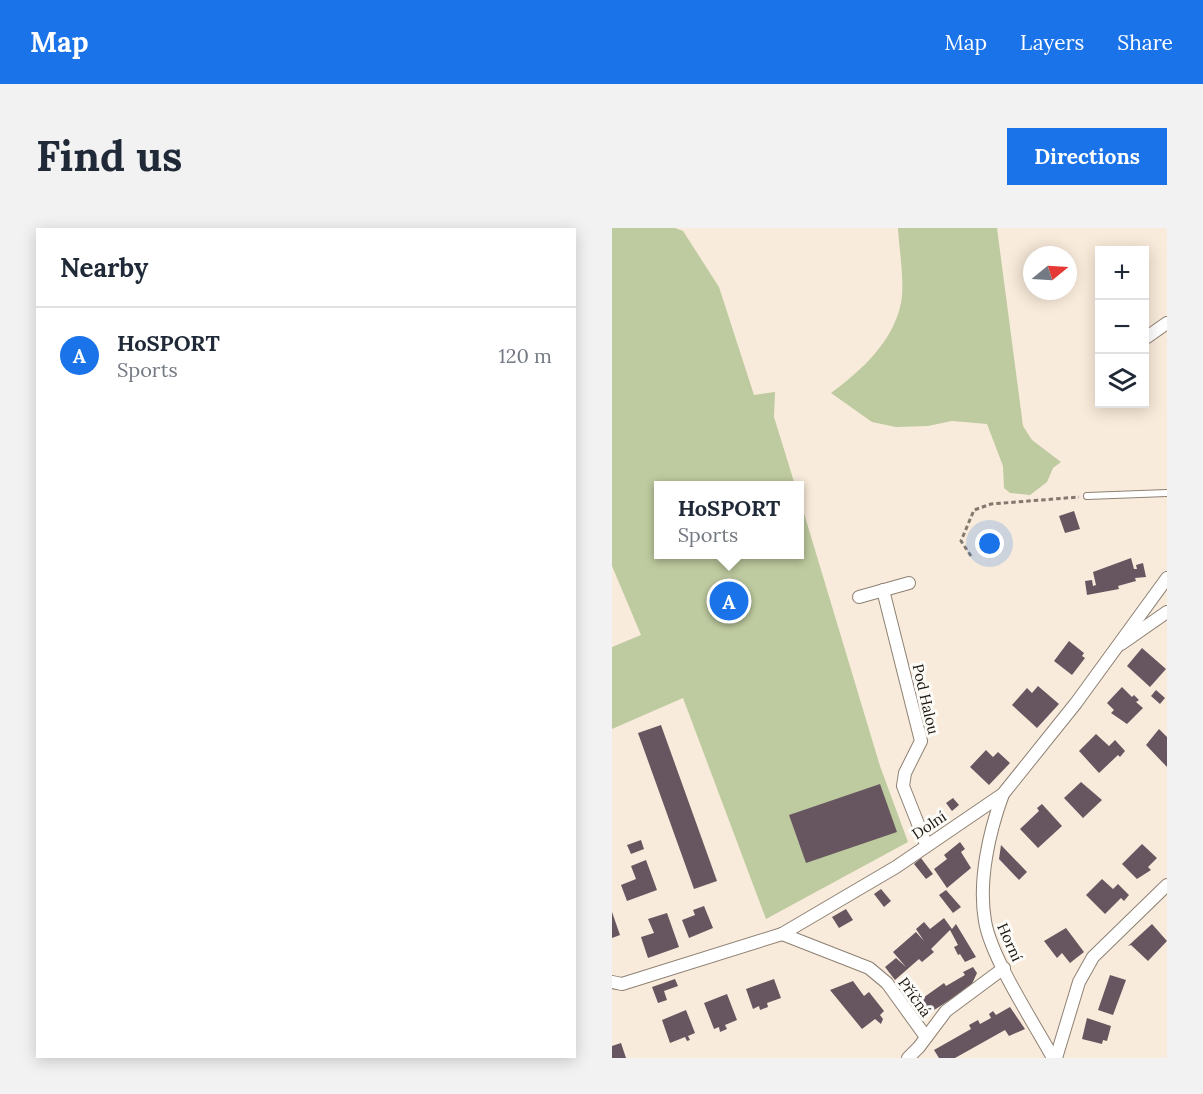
<!DOCTYPE html>
<html lang="en">
<head>
<meta charset="utf-8">
<style>
  body { margin:0; font-family:Lora,serif; background:#f2f2f3; color:#1f2937 }
  .controls { position:absolute; right:18px; top:18px; display:grid; overflow:hidden; border-radius:0px; box-shadow:0 3px 15px #0003 }
  .controls button { width:54px; height:54px; display:grid; place-items:center; padding:0; border:0; border-bottom:2px solid #e0e1e3; background:#fff; color:#1f2937; font:30px sans-serif }
  .compass { position:absolute; left:411px; top:18px; width:54px; height:54px; border-radius:50%; background:#fff; box-shadow:0 3px 15px #0003; rotate:72deg }
  .you { position:absolute; left:378px; top:316px; width:21px; height:21px; margin:-15px; border:4px solid #fff; border-radius:50%; background:#1a73e8; box-shadow:0 0 0 9px #1a73e833 }
  .badge { display:grid; place-items:center; width:39px; height:39px; border-radius:50%; background:#1a73e8; color:#fff; font-size:20px; font-weight:700 }
  .pin { position:absolute; translate:-50% -50%; border:3px solid #fff; box-shadow:0 2px 6px #0006 }
  .popup { position:absolute; left:42px; top:253px; width:150px; height:78px; box-sizing:border-box; display:grid; place-content:center; border-radius:0px; background:#fff; filter:drop-shadow(0 2px 4px #0005); font-size:20px; white-space:nowrap; color:#747a83 }
  .popup b { font-size:22px; color:#1f2937 }
  .popup::after { content:''; position:absolute; left:50%; top:100%; margin-left:-12px; border:12px solid transparent; border-top-color:#fff }
  .list { margin:0; padding:0; list-style:none }
  h2 { display:flex; justify-content:space-between; align-items:center; height:78px; margin:0; padding:0 24px; font-size:26px }
  h2 small { font-size:20px; font-weight:400; color:#747a83 }
  .list li { display:grid; grid-template-columns:39px 1fr auto; gap:18px; align-items:center; box-sizing:border-box; height:96px; padding:0 24px; border-top:2px solid #e0e1e3 }
  .list b { display:block; font-size:22px; white-space:nowrap }
  .list p { margin:0; font-size:20px; white-space:nowrap; color:#747a83 }
  .list em { font-size:20px; font-style:normal; color:#747a83 }
  .icon { flex:none; width:33px; height:33px; fill:none; stroke:currentColor; stroke-width:2; stroke-linecap:round; stroke-linejoin:round }
  .map { position:relative; flex:none; width:555px; height:830px; overflow:hidden; border-radius:0px }
  header { display:flex; align-items:center; gap:36px; box-sizing:border-box; height:84px; padding:0 30px; background:#1a73e8; color:#fff }
  header strong { font-size:28px }
  nav { display:flex; gap:33px; margin-inline-start:auto; font-size:21px }
  .intro { display:flex; align-items:center; justify-content:space-between; box-sizing:border-box; height:144px; padding:0 36px }
  h1 { margin:0; font-size:42px }
  .button { padding:15px 27px; border-radius:0px; background:#1a73e8; color:#fff; font-size:21px; font-weight:700 }
  main { display:flex; gap:36px; padding:0 36px }
  aside { flex:1; background:#fff; border-radius:0px; box-shadow:0 3px 15px #0003 }
  .map>svg:first-child { display:block }
  .green { fill:#beca9f }
  .building { fill:#675660 }
  .lines { fill:none; stroke-linecap:round; stroke-linejoin:round }
  .service-casing { stroke:#8e8173; stroke-width:8 }
  .minor-casing { stroke:#8e8173; stroke-width:14 }
  .path { stroke:#83796f; stroke-width:3; stroke-dasharray:4.5 3; stroke-linecap:butt }
  .service { stroke:#fff; stroke-width:6 }
  .minor { stroke:#fff; stroke-width:12 }
  .labels { text-anchor:middle; dominant-baseline:central; stroke-width:6; stroke-linejoin:round; paint-order:stroke }
  .street-label { font-size:15px; fill:#19140e; stroke:#fdfbf7 }
</style>
</head>
<body>
<header>
<strong>Map</strong>
<nav><a>Map</a><a>Layers</a><a>Share</a></nav>
</header>
<div class="intro"><h1>Find us</h1><a class="button">Directions</a></div>
<main>
<aside>
<h2>Nearby<small></small></h2>
<ul class="list">
<li><span class="badge">A</span><div><b>HoSPORT</b><p>Sports</p></div><em>120 m</em></li>
</ul>
</aside>
<div class="map">
<svg width="555" height="830" viewBox="0 0 555 830">
  <rect width="100%" height="100%" fill="#f9ebdb"/>
  <g class="green">
    <polygon points="0,0 63,0 71,3 107,59 142,167 163,164 162,189 183,257 46,258 46,326 188,326 188,272 268,538 296,614 154,691 71,470 0,501 0,419 29,407 0,338"/>
    <path d="M286,0h99l26,198 9,14 29,22 -8,6 -6,14 -17,13 -20,-2 -6,-5 -1,-22 -16,-42 -35,-3 -24,5 -32,1 -24,-5 -41,-29c31,-23 62,-51 70,-90 4,-20 -2,-54 -3,-75z"/>
  </g>
  <g class="building">
    <polygon points="462,283 468,301 453,305 447,288"/>
    <polygon points="519,330 522,341 525,341 524,337 531,335 534,349 523,350 524,353 506,358 507,361 475,367 473,353 480,352 481,358 484,357 481,344"/>
    <polygon points="457,413 472,425 470,428 473,430 460,447 442,433"/>
    <polygon points="530,420 554,441 538,459 515,438"/>
    <polygon points="426,458 447,476 425,500 400,477 415,460 420,465"/>
    <polygon points="510,459 520,469 522,467 527,472 524,474 531,480 515,496 499,485 502,482 495,475"/>
    <polygon points="544,462 553,470 548,476 539,468"/>
    <polygon points="49,497 105,653 82,661 26,505"/>
    <polygon points="547,501 555,509 555,539 534,517"/>
    <polygon points="484,506 497,518 503,512 513,523 508,529 506,527 487,545 467,523"/>
    <polygon points="374,522 381,529 386,524 398,535 377,557 358,539"/>
    <polygon points="469,554 490,572 471,590 452,570"/>
    <polygon points="268,556 285,604 194,635 177,587"/>
    <polygon points="341,570 347,577 340,583 334,575"/>
    <polygon points="430,576 450,598 426,620 408,601 427,583 425,580"/>
    <polygon points="29,612 32,621 19,626 15,617"/>
    <polygon points="348,614 353,621 349,624 359,640 335,660 322,641 335,631 332,627"/>
    <polygon points="530,616 545,630 536,639 539,642 525,651 510,636"/>
    <polygon points="389,617 415,644 407,652 387,631"/>
    <polygon points="309,630 321,646 314,651 302,636"/>
    <polygon points="34,632 45,662 15,673 9,657 24,651 19,638"/>
    <polygon points="490,651 501,661 506,656 517,667 512,673 509,670 493,686 474,667"/>
    <polygon points="269,661 279,673 272,679 262,666"/>
    <polygon points="334,662 349,679 341,685 327,667"/>
    <polygon points="92,678 101,700 77,710 70,692 83,687 81,682"/>
    <polygon points="234,681 241,692 227,700 220,689"/>
    <polygon points="0,684 8,707 0,710"/>
    <polygon points="55,685 67,719 36,730 29,709 42,705 36,691"/>
    <polygon points="332,690 340,701 344,696 364,729 353,734 348,726 346,727 342,719 346,717 338,702 319,721 322,724 310,734 307,731 283,752 273,739 284,730 294,739 281,724 304,704 312,713 304,701 312,694 318,701"/>
    <polygon points="540,696 555,713 536,733 519,717 516,718"/>
    <polygon points="454,700 472,724 458,735 450,725 445,730 432,713"/>
    <polygon points="361,739 365,745 359,758 310,790 301,777 332,755 334,758 353,747 351,744"/>
    <polygon points="498,747 514,752 501,787 486,782"/>
    <polygon points="63,751 66,758 52,763 55,772 46,775 40,759"/>
    <polygon points="162,751 169,770 155,775 156,779 148,782 147,778 141,781 134,761"/>
    <polygon points="241,753 252,768 257,764 272,783 268,787 271,791 269,796 263,791 250,801 218,762"/>
    <polygon points="115,766 125,792 113,797 115,801 108,804 107,799 102,801 92,775"/>
    <polygon points="398,779 413,801 397,808 393,802 343,830 327,830 322,822 359,801 357,797 366,792 368,796 379,790 377,786 381,783 384,787"/>
    <polygon points="74,782 83,805 76,808 78,812 75,813 73,809 58,815 50,792"/>
    <polygon points="475,790 499,798 495,813 491,812 490,816 470,811"/>
    <polygon points="9,815 14,830 0,830 0,818"/>
  </g>
  <g class="lines">
    <defs>
      <polyline id="service" points="475,268 555,265"/>
      <g id="minor">
        <polyline points="535,109 555,95"/>
        <polyline points="271,362 309,513 293,545 291,558 314,616"/>
        <polyline points="247,369 297,355"/>
        <polyline points="509,416 555,384"/>
        <path d="M391,566c-14,38 -25,87 -18,127 6,37 49,102 68,137"/>
        <polyline points="170,706 257,740 275,755 314,809"/>
        <polyline points="0,754 10,756 170,706 284,639 391,566 464,475 555,350"/>
        <polyline points="296,830 307,819 334,783 392,740"/>
        <polyline points="444,830 467,754 481,729 555,657"/>
      </g>
    </defs>
    <use href="#service" class="service-casing"/>
    <use href="#minor" class="minor-casing"/>
    <polyline class="path" points="359,328 349,313 362,282 379,276 467,269"/>
    <use href="#service" class="service"/>
    <use href="#minor" class="minor"/>
  </g>
  <g class="labels">
    <g class="street-label">
      <text transform="translate(314 471) rotate(77)">Pod Halou</text>
      <text transform="translate(317 597) rotate(-34)">Dolní</text>
      <text transform="translate(398 714) rotate(66)">Horní</text>
      <text transform="translate(303 769) rotate(54)">Příčná</text>
    </g>
  </g>
</svg>
<div class="controls">
<button>+</button>
<button>−</button>
<button><svg class="icon" aria-label="layers" viewBox="0 0 24 24"><path d="M12 4l9 5-9 5-9-5zM3 14l9 5 9-5"/></svg></button>
</div>
<svg class="compass" viewBox="-18 -18 36 36"><path d="M0-13l5 13h-10z" fill="#e53935"/><path d="M0 13l5-13h-10z" fill="#747a83"/></svg>
<div class="you"></div>
<div class="pin badge" style="left:117px;top:373px">A</div>
<div class="popup"><b>HoSPORT</b>Sports</div>
</div>
</main>
</body>
</html>
